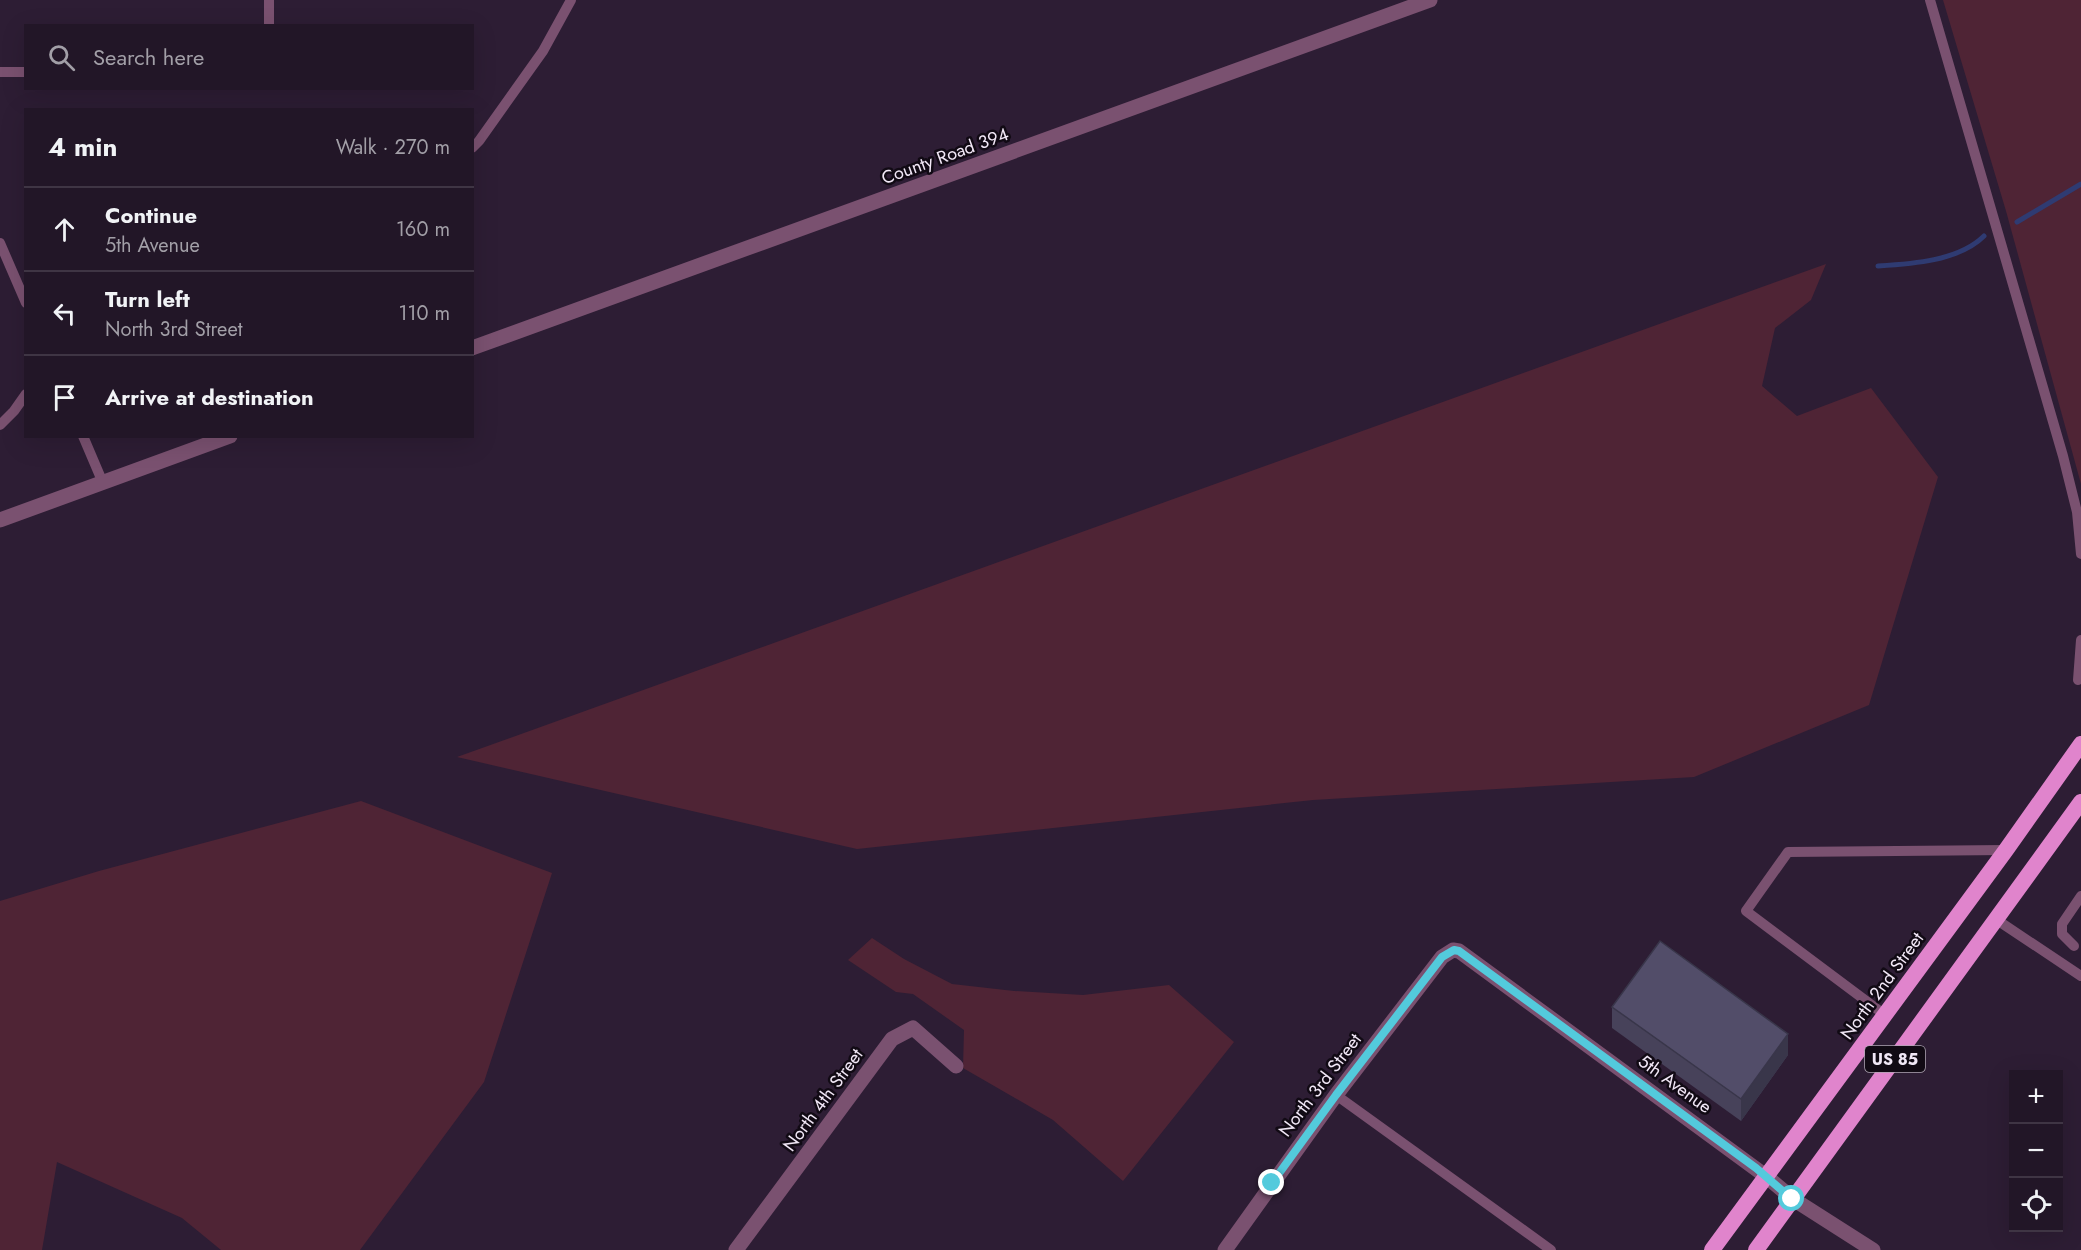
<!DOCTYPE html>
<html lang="en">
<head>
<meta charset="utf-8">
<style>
  body { margin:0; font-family:Jost,sans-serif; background:#2e2333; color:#f1f3f6 }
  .controls { position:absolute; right:18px; bottom:18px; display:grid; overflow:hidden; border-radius:0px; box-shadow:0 6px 24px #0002 }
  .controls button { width:54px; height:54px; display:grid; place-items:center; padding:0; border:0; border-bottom:2px solid #3f3544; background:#221627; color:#f1f3f6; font:30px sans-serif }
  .stop { position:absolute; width:18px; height:18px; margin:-14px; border:4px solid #53cadc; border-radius:50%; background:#fff }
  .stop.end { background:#53cadc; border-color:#fff; box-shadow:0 2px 6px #0008 }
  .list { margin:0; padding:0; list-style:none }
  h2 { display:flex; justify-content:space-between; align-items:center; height:78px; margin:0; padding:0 24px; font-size:26px }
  h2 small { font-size:20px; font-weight:400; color:#a29fa7 }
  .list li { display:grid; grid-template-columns:39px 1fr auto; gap:18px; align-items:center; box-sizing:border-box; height:84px; padding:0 24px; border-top:2px solid #3f3544 }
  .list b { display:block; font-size:22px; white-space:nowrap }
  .list p { margin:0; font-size:20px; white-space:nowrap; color:#a29fa7 }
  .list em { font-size:20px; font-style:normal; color:#a29fa7 }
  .icon { flex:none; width:33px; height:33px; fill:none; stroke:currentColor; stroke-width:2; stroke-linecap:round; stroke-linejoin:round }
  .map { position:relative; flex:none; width:2081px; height:1250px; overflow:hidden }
  .search { position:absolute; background:#221627; box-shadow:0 6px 24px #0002; left:24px; top:24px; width:450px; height:66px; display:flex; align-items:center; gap:15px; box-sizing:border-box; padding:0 21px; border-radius:0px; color:#a29fa7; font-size:22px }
  .panel { position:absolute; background:#221627; box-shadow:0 6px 24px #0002; left:24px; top:108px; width:450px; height:330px; border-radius:0px }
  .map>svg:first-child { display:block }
  .green { fill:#4f2435 }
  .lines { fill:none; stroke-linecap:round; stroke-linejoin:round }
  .stream { stroke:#2f3b72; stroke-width:5 }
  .service { stroke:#7a5170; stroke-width:10 }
  .minor { stroke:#7a5170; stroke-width:15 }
  .tertiary { stroke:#7a5170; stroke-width:15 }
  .trunk { stroke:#e084cc; stroke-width:16 }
  .wall { fill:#47425a }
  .shaded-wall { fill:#39364a }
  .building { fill:#524d69; stroke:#39364a; stroke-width:1.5 }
  .route { stroke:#53cadc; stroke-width:8 }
  .labels { text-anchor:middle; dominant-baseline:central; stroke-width:5; stroke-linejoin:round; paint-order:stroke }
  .shield { fill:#110a14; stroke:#aea5b2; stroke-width:1.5 }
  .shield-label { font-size:16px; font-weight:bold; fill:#f1e7f6 }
  .street-label { font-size:18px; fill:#f1e7f6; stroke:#110a14 }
</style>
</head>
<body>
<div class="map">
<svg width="2081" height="1250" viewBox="0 0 2081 1250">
  <rect width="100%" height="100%" fill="#2d1d34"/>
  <g class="green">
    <polygon points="1943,0 2081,0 2081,484 2006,211"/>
    <polygon points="1826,264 1811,300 1775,328 1762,386 1797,416 1871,388 1938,477 1869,705 1694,777 1313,800 857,849 457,757"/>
    <polygon points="361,801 552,873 484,1082 360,1250 221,1250 182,1218 57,1162 42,1250 0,1250 0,901 99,871"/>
    <polygon points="872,938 904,959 952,984 1014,991 1083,995 1169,985 1234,1042 1123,1181 1053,1120 963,1068 964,1030 913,994 896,992 848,960"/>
  </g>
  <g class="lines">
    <g class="stream">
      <polyline points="2017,222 2081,184"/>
      <path d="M1878,266c33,-2 81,-5 106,-30"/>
    </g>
    <g class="service">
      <polyline points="1930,0 2063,456 2077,512 2081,554"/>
      <polyline points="269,26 269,0"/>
      <polyline points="0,72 26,72"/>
      <polyline points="472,148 479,141 543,51 571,0"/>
      <polyline points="0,243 26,303"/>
      <polyline points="0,425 14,411 26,394"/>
      <polyline points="83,436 103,483"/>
      <polyline points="2078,680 2081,640"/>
      <polyline points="1997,920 2081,976"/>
      <polyline points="2074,946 2062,934 2062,924 2081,896"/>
      <polyline points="1885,1015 1746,911 1788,852 2006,850"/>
      <polyline points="1336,1095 1551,1250"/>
    </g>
    <g class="minor">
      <polyline points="736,1250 892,1039 913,1028 956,1066"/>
      <polyline points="1225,1250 1336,1095 1442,957 1453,950 1459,951 1767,1177 1793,1199 1873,1250"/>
    </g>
    <g class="tertiary">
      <polyline points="472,348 1430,0"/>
      <polyline points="0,520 230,436"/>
    </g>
    <g class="trunk">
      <polyline points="1712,1250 2006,850 2081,744"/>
      <polyline points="1756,1250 2081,802"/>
    </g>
  </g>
  <polygon class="wall" points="1612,1007 1788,1055 1741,1121 1612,1028"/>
  <polygon class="shaded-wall" points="1788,1034 1788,1055 1741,1121 1741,1099"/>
  <polygon class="building" points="1660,941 1788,1034 1741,1099 1612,1007"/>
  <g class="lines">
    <polyline class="route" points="1272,1183 1336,1095 1442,957 1454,950 1459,951 1756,1168 1792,1199"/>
  </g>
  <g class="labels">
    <rect class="shield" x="1865" y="1046" width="60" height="26" rx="4.5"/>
    <g class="shield-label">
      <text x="1895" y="1059">US 85</text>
    </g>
    <g class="street-label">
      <text transform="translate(945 156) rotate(-20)">County Road 394</text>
      <text transform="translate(1882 986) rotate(-54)">North 2nd Street</text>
      <text transform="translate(1675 1084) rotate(36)">5th Avenue</text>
      <text transform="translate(1320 1085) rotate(-53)">North 3rd Street</text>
      <text transform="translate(823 1100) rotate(-54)">North 4th Street</text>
    </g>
  </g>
</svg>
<div class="controls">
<button>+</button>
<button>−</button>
<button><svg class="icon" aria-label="locate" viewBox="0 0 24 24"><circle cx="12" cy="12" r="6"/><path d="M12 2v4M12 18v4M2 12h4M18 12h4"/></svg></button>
</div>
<div class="stop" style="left:1792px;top:1199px"></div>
<div class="stop end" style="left:1272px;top:1183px"></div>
<div class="search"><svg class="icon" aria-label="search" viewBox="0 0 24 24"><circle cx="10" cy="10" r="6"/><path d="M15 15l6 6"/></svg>Search here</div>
<section class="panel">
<h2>4 min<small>Walk · 270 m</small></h2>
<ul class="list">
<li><svg class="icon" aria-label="ahead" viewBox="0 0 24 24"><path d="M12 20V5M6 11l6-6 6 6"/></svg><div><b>Continue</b><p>5th Avenue</p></div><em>160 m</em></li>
<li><svg class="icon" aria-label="left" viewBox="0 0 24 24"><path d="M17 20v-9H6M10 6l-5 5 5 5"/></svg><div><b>Turn left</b><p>North 3rd Street</p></div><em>110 m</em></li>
<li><svg class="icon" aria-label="arrive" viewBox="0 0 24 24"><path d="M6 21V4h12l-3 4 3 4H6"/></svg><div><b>Arrive at destination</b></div></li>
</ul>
</section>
</div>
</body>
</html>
